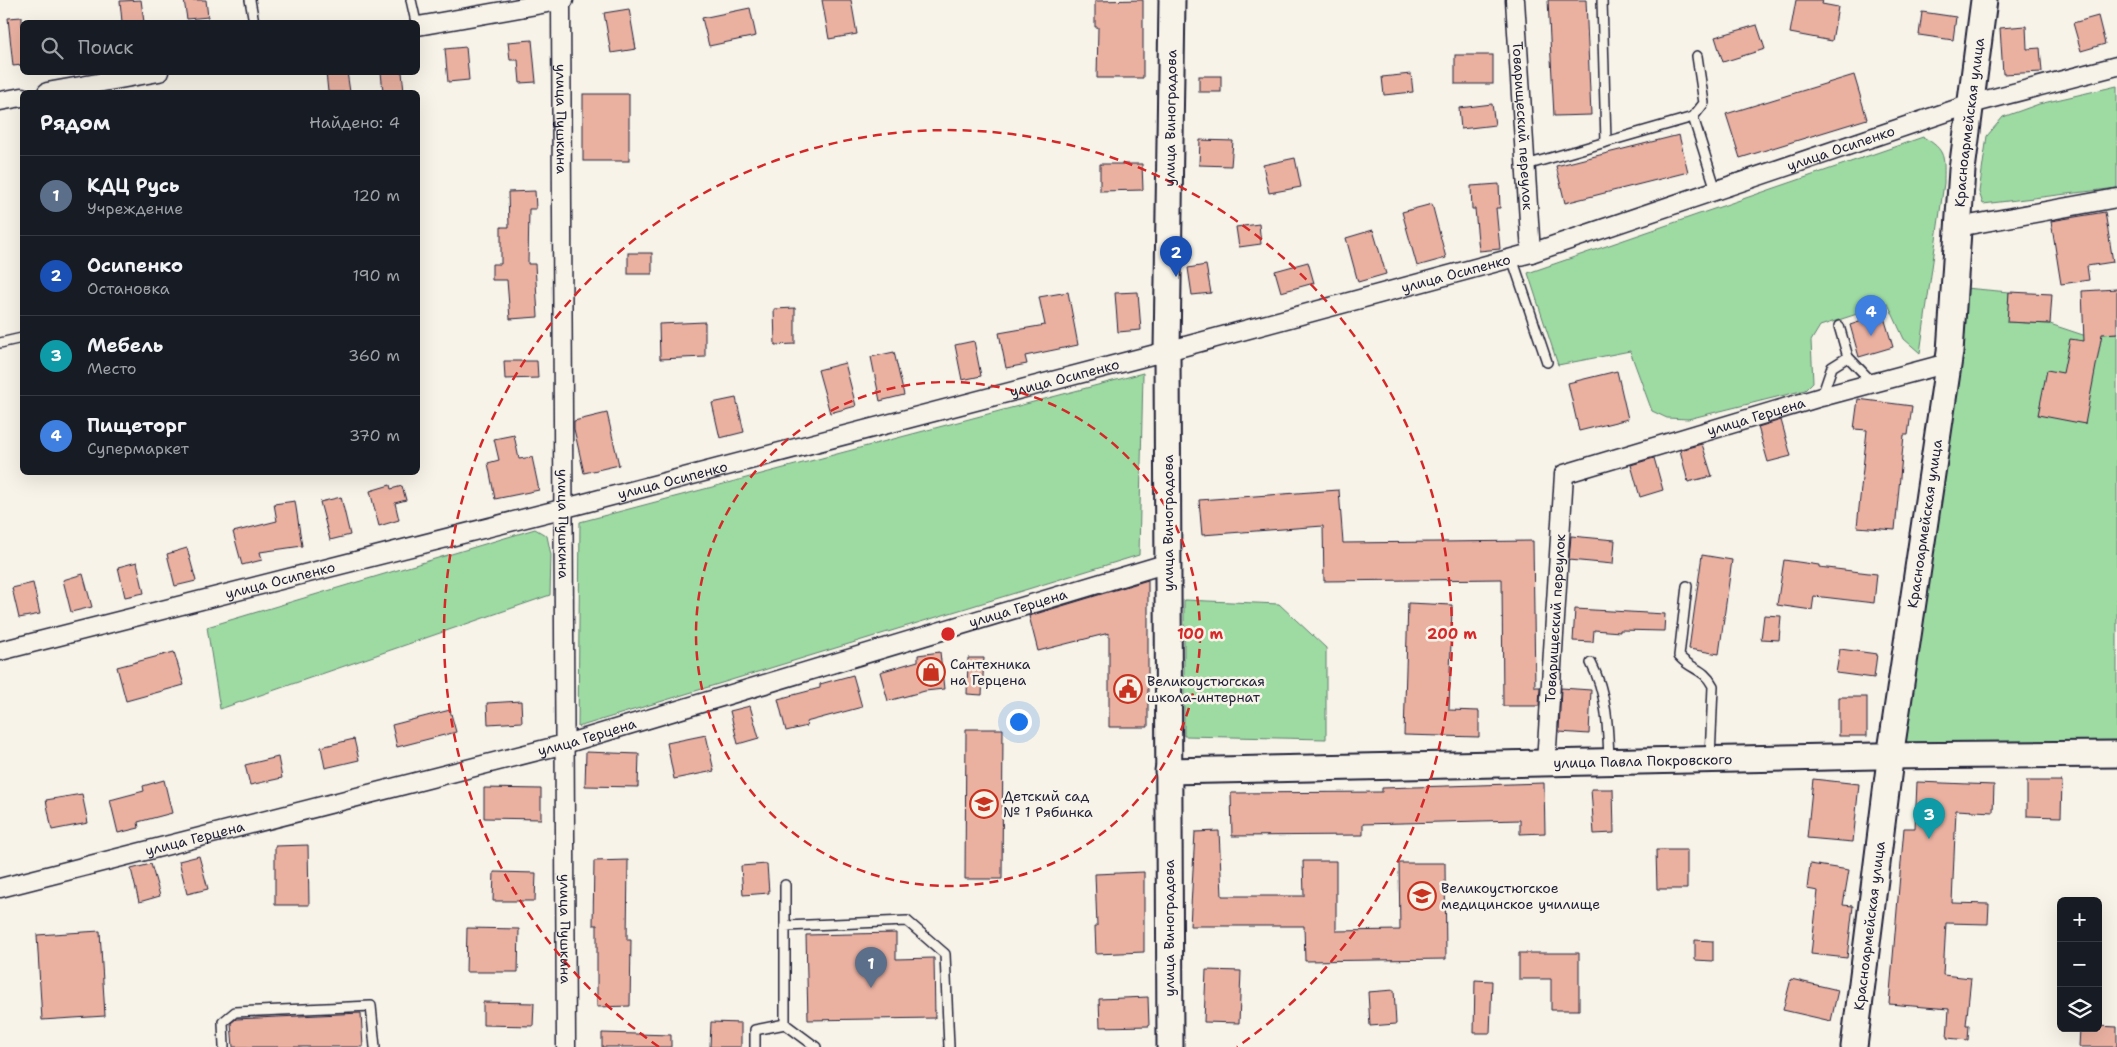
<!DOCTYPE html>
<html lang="ru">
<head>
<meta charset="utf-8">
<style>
  body { margin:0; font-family:"Shantell Sans",sans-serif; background:#242831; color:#f1f3f6 }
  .controls { position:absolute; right:15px; bottom:15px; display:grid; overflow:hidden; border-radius:8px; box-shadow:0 5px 20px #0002 }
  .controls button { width:45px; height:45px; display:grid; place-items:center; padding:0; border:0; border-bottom:1px solid #363941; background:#171b24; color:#f1f3f6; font:25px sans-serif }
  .you { position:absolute; left:1018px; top:721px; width:18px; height:18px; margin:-12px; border:4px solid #fff; border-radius:50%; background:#1a73e8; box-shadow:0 0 0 8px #1a73e833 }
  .badge { display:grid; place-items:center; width:32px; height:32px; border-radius:50%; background:#c8321e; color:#fff; font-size:16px; font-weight:700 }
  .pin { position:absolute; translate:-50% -41px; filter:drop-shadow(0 1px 2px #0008) }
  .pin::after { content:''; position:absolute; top:26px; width:18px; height:15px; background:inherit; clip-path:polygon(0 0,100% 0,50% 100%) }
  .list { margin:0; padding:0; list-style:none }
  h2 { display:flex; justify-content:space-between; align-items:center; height:65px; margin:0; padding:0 20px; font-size:21px }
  h2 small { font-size:16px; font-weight:400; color:#9ea1a6 }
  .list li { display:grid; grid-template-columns:32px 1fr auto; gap:15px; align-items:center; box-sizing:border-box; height:80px; padding:0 20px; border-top:1px solid #363941 }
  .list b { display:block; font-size:19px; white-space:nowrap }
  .list p { margin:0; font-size:16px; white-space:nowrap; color:#9ea1a6 }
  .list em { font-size:16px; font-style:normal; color:#9ea1a6 }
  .icon { flex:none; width:28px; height:28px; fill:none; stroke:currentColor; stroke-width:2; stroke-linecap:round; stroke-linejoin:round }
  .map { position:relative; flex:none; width:2117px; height:1047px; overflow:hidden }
  .search { position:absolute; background:#171b24; box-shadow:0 5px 20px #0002; left:20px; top:20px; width:400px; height:55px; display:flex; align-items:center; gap:12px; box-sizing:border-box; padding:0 18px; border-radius:8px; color:#9ea1a6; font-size:19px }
  .panel { position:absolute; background:#171b24; box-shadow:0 5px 20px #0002; left:20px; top:90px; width:400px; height:385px; border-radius:8px }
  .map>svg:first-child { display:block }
  .green { fill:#9edba3; stroke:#607e6f }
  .building { fill:#eab1a1; stroke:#22223b }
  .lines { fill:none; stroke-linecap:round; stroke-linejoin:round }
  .lane-casing { stroke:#22223b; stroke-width:12 }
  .street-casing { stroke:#22223b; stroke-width:21 }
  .secondary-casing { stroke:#22223b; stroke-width:29 }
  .lane { stroke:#f7f3e8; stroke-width:9 }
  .street { stroke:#f7f3e8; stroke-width:18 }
  .secondary { stroke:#f7f3e8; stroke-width:25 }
  .ring { fill:none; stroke:#d62828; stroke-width:2.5; stroke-dasharray:9 6 }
  .labels { text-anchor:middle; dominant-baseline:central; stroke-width:5; stroke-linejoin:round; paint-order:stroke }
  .street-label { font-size:14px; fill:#22223b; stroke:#f7f3e8 }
  .poi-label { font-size:14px; fill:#22223b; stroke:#f7f3e8; text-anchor:start }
  .centre { fill:#d62828; stroke:#f7f3e8; stroke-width:2.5 }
  .ring-label { font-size:15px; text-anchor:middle; font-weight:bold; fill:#d62828; stroke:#f7f3e8; stroke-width:5; stroke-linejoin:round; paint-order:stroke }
</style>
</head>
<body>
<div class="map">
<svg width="2117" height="1047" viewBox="0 0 2117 1047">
  <rect width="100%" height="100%" fill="#f7f3e8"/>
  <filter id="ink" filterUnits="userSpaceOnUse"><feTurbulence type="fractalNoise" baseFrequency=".02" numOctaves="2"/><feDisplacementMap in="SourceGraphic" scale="10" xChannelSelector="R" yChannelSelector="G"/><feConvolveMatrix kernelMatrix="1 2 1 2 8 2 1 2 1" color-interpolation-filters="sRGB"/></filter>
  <g filter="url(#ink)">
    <g class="green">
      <polygon points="2117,86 2117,188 1983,204 1979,192 1987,136 2003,117 2039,104"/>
      <path d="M1923,137c24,13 21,21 21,46l-24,170 -16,-14 -16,-35 -68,22 -9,15 2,41 -8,8 -117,29 -21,-1 -15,-7 -22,-60 -72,14 -30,-92z"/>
      <polygon points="1954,287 2009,292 2008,322 2050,324 2083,335 2117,333 2117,743 1892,744"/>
      <polygon points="1143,373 1139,555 578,727 580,522"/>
      <polygon points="535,529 547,536 551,555 550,595 220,709 207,627"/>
      <polygon points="1184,600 1279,604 1326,648 1326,739 1184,736"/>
    </g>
    <g class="building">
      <polygon points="141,0 144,22 122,22 120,1"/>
      <polygon points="184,0 206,0 208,17 187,19"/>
      <polygon points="822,0 851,0 857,34 829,39"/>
      <polygon points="1143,0 1143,78 1097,78 1098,27 1095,27 1095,1"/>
      <polygon points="1548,0 1586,0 1591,115 1554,116"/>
      <polygon points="1796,0 1823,0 1822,4 1838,7 1832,41 1790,33"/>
      <polygon points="750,8 756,36 709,46 702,18"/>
      <polygon points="629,9 636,49 611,53 604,13"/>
      <polygon points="1922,12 1956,17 1953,40 1919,35"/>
      <polygon points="2098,16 2105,44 2081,51 2073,23"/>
      <polygon points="22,17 22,65 13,66 8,18"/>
      <polygon points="1757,25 1765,49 1723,62 1715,37"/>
      <polygon points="2026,26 2027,49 2040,48 2042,72 2003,74 2000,28"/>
      <polygon points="532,40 536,82 520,83 518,60 510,60 508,42"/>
      <polygon points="466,47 469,80 448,82 445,49"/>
      <rect x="1455" y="55" width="38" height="29"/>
      <polygon points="326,72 347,72 350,92 328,92"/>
      <polygon points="381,72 402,72 404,92 383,92"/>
      <polygon points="1411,74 1413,92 1384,95 1382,77"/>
      <polygon points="1854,75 1867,119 1740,158 1726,114"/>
      <rect x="1199" y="76" width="22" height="16"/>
      <rect x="583" y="94" width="46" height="67"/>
      <polygon points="1492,104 1495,125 1461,129 1459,108"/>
      <polygon points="1679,135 1688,172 1565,203 1556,166"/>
      <polygon points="1200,140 1233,141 1231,166 1199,165"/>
      <polygon points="1295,158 1301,187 1269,193 1263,165"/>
      <polygon points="1100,164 1142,164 1143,190 1100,191"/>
      <polygon points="1499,184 1500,208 1496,208 1500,249 1479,251 1475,209 1472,209 1471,186"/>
      <polygon points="535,191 536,209 529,209 528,264 535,264 538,317 510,319 507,280 492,280 492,264 501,264 501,227 509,227 508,192"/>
      <polygon points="1432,204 1446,258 1417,266 1402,212"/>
      <polygon points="2105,212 2113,262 2087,266 2089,280 2061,284 2051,221"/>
      <polygon points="1259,224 1261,244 1239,247 1236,227"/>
      <polygon points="1373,230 1386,274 1358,282 1346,238"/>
      <rect x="628" y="253" width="24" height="21"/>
      <polygon points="1308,262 1314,283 1281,292 1275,271"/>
      <polygon points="1206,265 1211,293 1192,295 1188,268"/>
      <polygon points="2117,289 2117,333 2102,334 2085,424 2038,415 2047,370 2063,373 2070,339 2084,341 2082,291"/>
      <polygon points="1068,292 1078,345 1025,356 1027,364 1006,368 999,333 1045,325 1039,297"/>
      <polygon points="1138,292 1141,330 1118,332 1115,293"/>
      <polygon points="2009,292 2052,294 2050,324 2007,322"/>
      <polygon points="795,308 795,344 775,345 774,309"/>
      <polygon points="1883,314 1893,347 1859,357 1850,325"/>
      <polygon points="705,322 705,357 660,359 659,324"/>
      <polygon points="974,341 981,376 962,380 955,345"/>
      <polygon points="894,352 904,395 880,401 871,357"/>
      <polygon points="504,361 537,361 538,378 505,379"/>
      <polygon points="845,363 856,406 830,413 818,370"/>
      <polygon points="1617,371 1628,419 1579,431 1568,383"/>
      <polygon points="736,398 744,432 720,438 712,403"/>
      <polygon points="1858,399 1912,406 1908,435 1904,435 1895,530 1857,527 1867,430 1854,429"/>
      <polygon points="607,413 619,465 584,473 574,429 574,421"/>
      <polygon points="1781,420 1791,456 1768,462 1758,427"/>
      <polygon points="514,435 519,459 532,457 539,490 495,499 488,463 499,460 494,439"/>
      <polygon points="1702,444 1712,476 1688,482 1680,450"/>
      <polygon points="1654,458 1663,490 1640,497 1631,465"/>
      <polygon points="390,485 391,489 402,486 406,500 395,503 399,520 379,526 370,491"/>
      <polygon points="1339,490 1343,543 1533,541 1535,687 1540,687 1539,706 1503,706 1502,579 1324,581 1323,526 1202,535 1199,500"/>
      <polygon points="341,497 350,535 330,540 320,502"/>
      <polygon points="295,501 302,546 260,552 262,560 242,565 233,532 277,521 274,504"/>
      <polygon points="1571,536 1615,540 1613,564 1569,560"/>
      <polygon points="187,548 196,581 175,586 167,554"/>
      <polygon points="1702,555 1732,560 1719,654 1689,649"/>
      <polygon points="1784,560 1819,565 1819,567 1877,574 1874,603 1814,596 1812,610 1777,605"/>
      <polygon points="137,562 144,593 125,597 118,567"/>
      <polygon points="83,574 92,607 71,612 63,580"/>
      <polygon points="1148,580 1148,727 1109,727 1109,633 1038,651 1029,616"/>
      <polygon points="33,583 40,614 19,618 12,588"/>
      <polygon points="1408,603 1452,605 1449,710 1479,711 1479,737 1404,735"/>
      <polygon points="1575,609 1665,614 1664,631 1620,630 1620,632 1594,630 1593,642 1573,641"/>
      <polygon points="1764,615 1781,616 1779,640 1761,639"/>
      <polygon points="1840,649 1877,654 1874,678 1836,673"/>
      <polygon points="174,652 184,685 126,701 117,667"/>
      <polygon points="940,652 944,689 925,691 888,701 880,672 918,661 918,655"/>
      <polygon points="968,658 984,658 982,695 967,694"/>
      <polygon points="853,675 862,707 806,722 807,726 786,731 778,699 820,688 820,684"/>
      <polygon points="1561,688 1591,690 1589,734 1559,732"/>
      <rect x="1839" y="697" width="28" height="39"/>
      <polygon points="521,701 522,722 488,724 487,703"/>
      <polygon points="750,706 759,738 738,744 730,711"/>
      <polygon points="450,710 456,732 397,747 392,725"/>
      <polygon points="966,729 1003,729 1002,879 965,879"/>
      <polygon points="706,735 714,771 674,779 667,743"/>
      <polygon points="354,739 359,760 325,768 321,747"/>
      <polygon points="586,752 639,754 638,787 585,786"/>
      <polygon points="278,757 282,778 250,785 245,765"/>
      <polygon points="1813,779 1859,784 1853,842 1807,838"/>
      <polygon points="164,780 172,813 138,822 139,828 118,833 110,800 144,791 143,786"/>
      <polygon points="2027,781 2062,781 2061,817 2027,816"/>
      <polygon points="1917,782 1994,785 1993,812 1956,810 1952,903 1989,904 1988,924 1946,923 1943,975 1971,978 1966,1025 1969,1025 1968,1040 1947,1038 1949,1009 1889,1004 1904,828 1915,828"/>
      <polygon points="1544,783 1545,833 1520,834 1520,820 1363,824 1363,835 1232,836 1231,793 1382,792 1382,788"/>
      <polygon points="484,788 541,789 541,819 484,818"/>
      <polygon points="1591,789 1613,789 1614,833 1594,834"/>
      <polygon points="82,794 88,823 52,830 46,800"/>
      <polygon points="1219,831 1222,896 1304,896 1303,861 1336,861 1336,931 1400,930 1399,863 1445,863 1446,959 1305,961 1304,926 1190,926 1195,832"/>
      <polygon points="308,845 309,905 275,905 275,846"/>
      <polygon points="1656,850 1687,850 1687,889 1657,889"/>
      <polygon points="199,856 208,889 187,894 179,861"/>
      <polygon points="628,860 627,940 631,940 630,1006 597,1007 597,925 593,925 594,861"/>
      <polygon points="151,864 160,896 139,902 131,869"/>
      <polygon points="767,864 769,893 743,895 741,866"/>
      <polygon points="1810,864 1849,870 1843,905 1853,906 1847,958 1811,954 1818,891 1807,889"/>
      <polygon points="494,872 536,873 535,901 493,901"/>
      <polygon points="1144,872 1144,952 1096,954 1095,926 1097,926 1095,874"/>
      <polygon points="467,928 519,929 518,972 466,972"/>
      <polygon points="100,931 105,1016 42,1020 37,935"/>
      <polygon points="896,933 896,959 934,958 935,1018 808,1020 806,935"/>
      <polygon points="1695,940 1713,941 1713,961 1695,960"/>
      <polygon points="1519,953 1579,953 1579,1010 1551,1010 1551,979 1519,979"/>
      <polygon points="1206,970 1241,971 1239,1023 1204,1022"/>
      <polygon points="1791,979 1838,990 1831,1021 1783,1010"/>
      <polygon points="1475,980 1492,981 1490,1033 1474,1033"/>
      <polygon points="1394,990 1396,1024 1370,1026 1368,992"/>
      <polygon points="1148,997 1149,1026 1100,1027 1099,999"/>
      <polygon points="483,1002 534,1003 533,1026 483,1025"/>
      <polygon points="361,1013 363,1047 233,1047 231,1023 236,1019"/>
      <polygon points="711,1022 741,1023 741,1047 710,1047"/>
      <polygon points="2098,1026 2117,1027 2117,1047 2079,1047 2080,1028 2098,1028"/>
      <polygon points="602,1033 671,1035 671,1047 602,1047"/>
    </g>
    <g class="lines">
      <defs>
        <g id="lane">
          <polyline points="250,0 254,22"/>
          <polyline points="411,0 416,22"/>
          <polyline points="1602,0 1606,142"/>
          <polyline points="1693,117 1704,103 1697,56"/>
          <polyline points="1526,165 1693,117 1716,190"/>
          <polyline points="1512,258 1547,362"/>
          <polyline points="1839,326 1848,357 1873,383"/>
          <polyline points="0,343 22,338"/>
          <polyline points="1822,396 1832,367 1848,357"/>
          <path d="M1687,586l-8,70c12,14 25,12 34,30l-3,73"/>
          <path d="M1591,663c16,30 17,65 18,98"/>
          <polyline points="785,885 785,926"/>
          <polyline points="224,1047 223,1022 235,1012 371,1006 375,1047"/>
          <polyline points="755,1047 755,1030 785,1024"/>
          <polyline points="816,1047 785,1024 785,926 907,921 945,954 949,1047"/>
        </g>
        <g id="street">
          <path id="s1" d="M561,0l5,1047"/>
          <path id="s2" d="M1515,0l16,253"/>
          <polyline points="418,26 564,0"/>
          <polyline points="47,92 159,72"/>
          <polyline points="0,101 22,97"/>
          <polyline points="1958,227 2117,198"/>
          <path id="s3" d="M0,651l581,-147 586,-153 364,-98 440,-149 146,-38"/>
          <path id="s4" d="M1546,763l18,-289 257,-77 127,-34"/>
          <path id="s5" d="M0,888l565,-144 603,-181"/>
        </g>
        <g id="secondary">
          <path id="s6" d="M1168,771l708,-15 241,-2"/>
          <path id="s7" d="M1170,1047l-3,-696 5,-351"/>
          <path id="s8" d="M1854,1047l38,-303 58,-392 12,-182 22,-170"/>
        </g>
      </defs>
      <use href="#lane" class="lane-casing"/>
      <use href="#street" class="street-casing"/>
      <use href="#secondary" class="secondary-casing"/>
      <use href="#lane" class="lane"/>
      <use href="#street" class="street"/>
      <use href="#secondary" class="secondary"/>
    </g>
  </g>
  <g class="ring">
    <circle cx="948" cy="634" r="252"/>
    <path d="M659 1047A504 504 0 1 1 1237 1047"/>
  </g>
  <defs>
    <symbol id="shop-ring" viewBox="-11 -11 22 22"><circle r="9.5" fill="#f7f3e8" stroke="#c8321e" stroke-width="1.5"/><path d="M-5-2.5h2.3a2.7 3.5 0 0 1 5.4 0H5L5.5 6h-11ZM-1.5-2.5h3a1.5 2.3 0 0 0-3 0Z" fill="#c8321e"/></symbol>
    <symbol id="civic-ring" viewBox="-11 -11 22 22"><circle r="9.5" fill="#f7f3e8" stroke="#c8321e" stroke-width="1.5"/><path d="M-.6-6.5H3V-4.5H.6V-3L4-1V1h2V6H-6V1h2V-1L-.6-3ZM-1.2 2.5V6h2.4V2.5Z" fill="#c8321e"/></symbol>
    <symbol id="school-ring" viewBox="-11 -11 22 22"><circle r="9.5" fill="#f7f3e8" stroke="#c8321e" stroke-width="1.5"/><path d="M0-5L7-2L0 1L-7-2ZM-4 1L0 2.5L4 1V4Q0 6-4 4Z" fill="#c8321e"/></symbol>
    <symbol id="university-ring" viewBox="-11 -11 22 22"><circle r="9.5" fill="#f7f3e8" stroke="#c8321e" stroke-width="1.5"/><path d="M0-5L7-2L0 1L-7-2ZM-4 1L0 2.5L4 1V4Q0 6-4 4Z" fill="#c8321e"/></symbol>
  </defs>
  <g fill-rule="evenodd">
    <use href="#shop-ring" x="915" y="656" width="32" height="32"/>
    <use href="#civic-ring" x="1112" y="673" width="32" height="32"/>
    <use href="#school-ring" x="968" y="788" width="32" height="32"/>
    <use href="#university-ring" x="1406" y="880" width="32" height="32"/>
  </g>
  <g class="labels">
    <g class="street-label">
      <text stroke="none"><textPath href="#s1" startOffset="119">улица Пушкина</textPath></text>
      <text stroke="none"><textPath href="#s7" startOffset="929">улица Виноградова</textPath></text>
      <text stroke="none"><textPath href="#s8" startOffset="932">Красноармейская улица</textPath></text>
      <text stroke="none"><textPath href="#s2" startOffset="126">Товарищеский переулок</textPath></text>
      <text stroke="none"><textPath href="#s3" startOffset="1909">улица Осипенко</textPath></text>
      <text stroke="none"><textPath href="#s3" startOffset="1504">улица Осипенко</textPath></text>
      <text stroke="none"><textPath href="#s3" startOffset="1099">улица Осипенко</textPath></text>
      <text stroke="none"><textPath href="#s4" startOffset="490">улица Герцена</textPath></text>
      <text stroke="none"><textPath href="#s3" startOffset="694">улица Осипенко</textPath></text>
      <text stroke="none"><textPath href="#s1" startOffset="524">улица Пушкина</textPath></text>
      <text transform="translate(1168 523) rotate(-90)">улица Виноградова</text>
      <text stroke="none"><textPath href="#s8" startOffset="528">Красноармейская улица</textPath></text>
      <text stroke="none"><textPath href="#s3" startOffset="289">улица Осипенко</textPath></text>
      <text stroke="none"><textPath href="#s5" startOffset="1056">улица Герцена</textPath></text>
      <text stroke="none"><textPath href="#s4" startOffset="145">Товарищеский переулок</textPath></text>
      <text stroke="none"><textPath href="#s5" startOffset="606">улица Герцена</textPath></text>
      <text stroke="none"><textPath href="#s6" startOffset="475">улица Павла Покровского</textPath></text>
      <text stroke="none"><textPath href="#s5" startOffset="201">улица Герцена</textPath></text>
      <text stroke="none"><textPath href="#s8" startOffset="122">Красноармейская улица</textPath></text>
      <text stroke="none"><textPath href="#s1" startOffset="929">улица Пушкина</textPath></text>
      <text transform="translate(1169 928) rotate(-90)">улица Виноградова</text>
    </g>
    <g class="poi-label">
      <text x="950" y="664">Сантехника<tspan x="950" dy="16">на Герцена</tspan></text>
      <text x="1147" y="681">Великоустюгская<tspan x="1147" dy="16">школа-интернат</tspan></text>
      <text x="1003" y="796">Детский сад<tspan x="1003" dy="16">№ 1 Рябинка</tspan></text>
      <text x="1441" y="888">Великоустюгское<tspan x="1441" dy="16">медицинское училище</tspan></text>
    </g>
  </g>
  <circle cx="948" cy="634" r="8" class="centre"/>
  <g class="ring-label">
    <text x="1200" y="639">100 m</text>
    <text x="1452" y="639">200 m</text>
  </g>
</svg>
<div class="controls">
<button>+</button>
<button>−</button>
<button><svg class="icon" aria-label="layers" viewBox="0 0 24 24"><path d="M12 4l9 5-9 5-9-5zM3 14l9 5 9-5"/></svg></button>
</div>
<div class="you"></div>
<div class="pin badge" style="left:871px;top:988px;background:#5c6f8a">1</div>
<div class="pin badge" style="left:1176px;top:277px;background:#1a4fb4">2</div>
<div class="pin badge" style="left:1929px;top:839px;background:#0f9aa8">3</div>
<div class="pin badge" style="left:1871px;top:336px;background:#3f7fe0">4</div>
<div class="search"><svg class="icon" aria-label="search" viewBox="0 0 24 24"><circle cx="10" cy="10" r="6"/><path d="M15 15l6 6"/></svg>Поиск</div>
<section class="panel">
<h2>Рядом<small>Найдено: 4</small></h2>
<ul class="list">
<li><span class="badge" style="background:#5c6f8a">1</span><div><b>КДЦ Русь</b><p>Учреждение</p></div><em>120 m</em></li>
<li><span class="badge" style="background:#1a4fb4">2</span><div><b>Осипенко</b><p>Остановка</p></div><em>190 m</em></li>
<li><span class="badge" style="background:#0f9aa8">3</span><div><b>Мебель</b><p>Место</p></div><em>360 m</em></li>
<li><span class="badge" style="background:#3f7fe0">4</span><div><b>Пищеторг</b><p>Супермаркет</p></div><em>370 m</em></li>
</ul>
</section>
</div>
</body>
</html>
